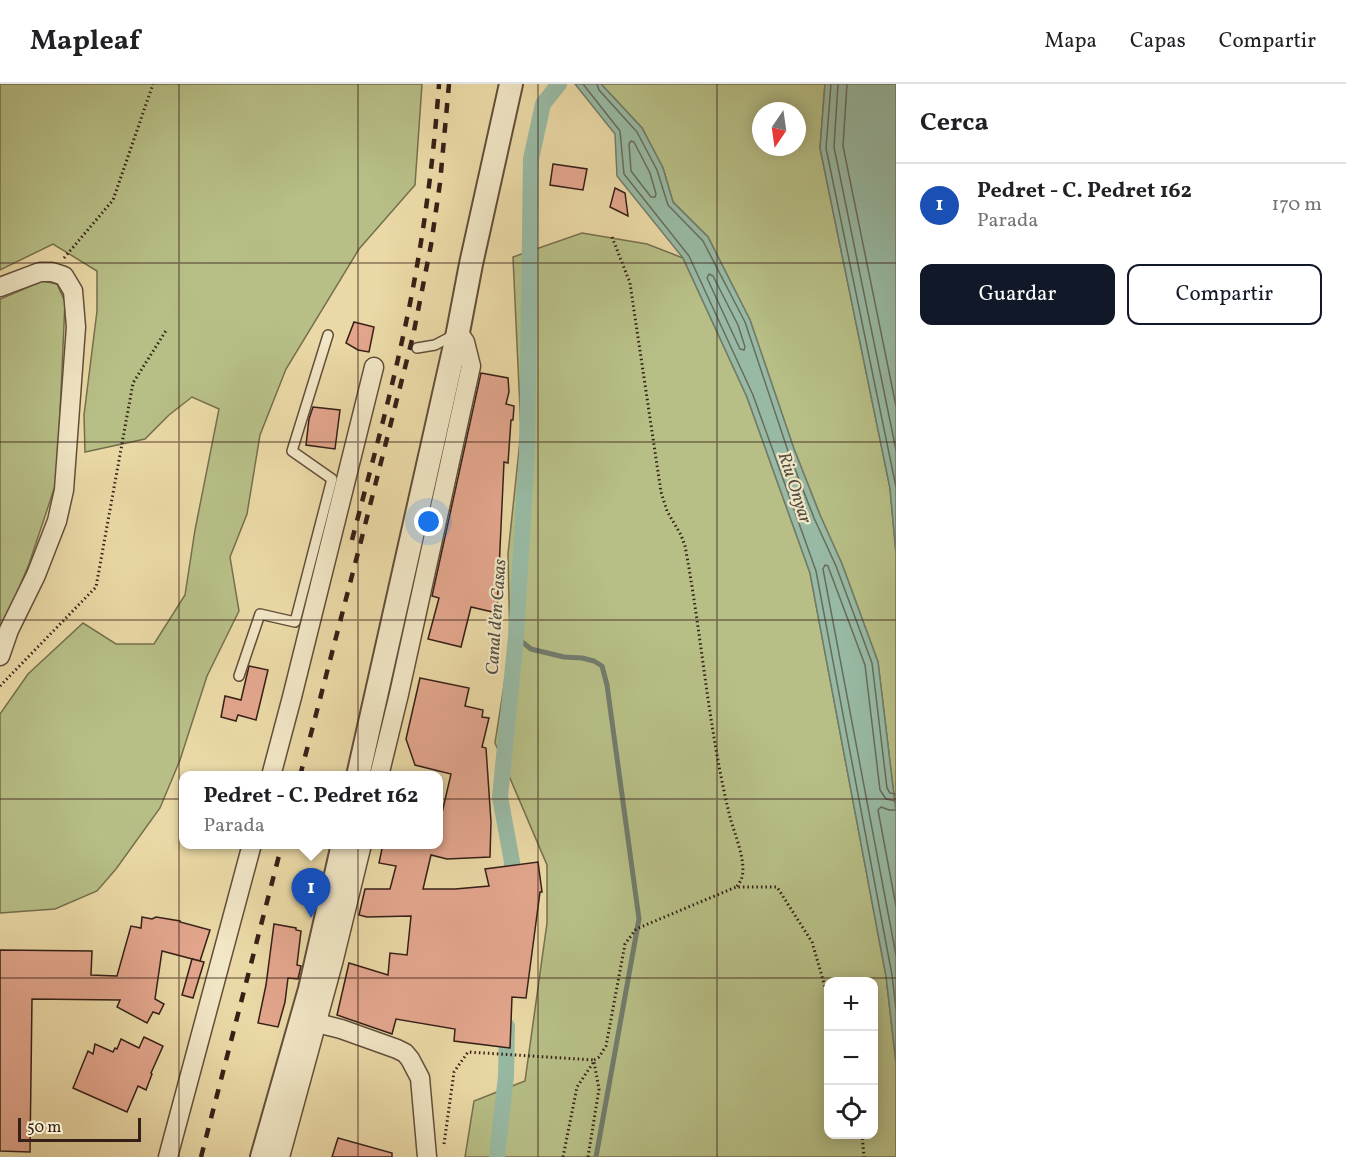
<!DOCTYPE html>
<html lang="es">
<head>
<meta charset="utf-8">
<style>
  body { margin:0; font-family:Vollkorn,serif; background:#f6f6f6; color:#202124 }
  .controls { position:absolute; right:18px; bottom:18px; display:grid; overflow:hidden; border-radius:12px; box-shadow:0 3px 15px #0003 }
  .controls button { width:54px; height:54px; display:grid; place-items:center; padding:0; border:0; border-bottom:2px solid #e0e0e0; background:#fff; color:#202124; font:30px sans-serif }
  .compass { position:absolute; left:752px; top:18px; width:54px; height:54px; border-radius:50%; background:#fff; box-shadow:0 3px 15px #0003; rotate:193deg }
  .scale { position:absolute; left:18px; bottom:15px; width:123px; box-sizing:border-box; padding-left:6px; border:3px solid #361f17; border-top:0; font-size:16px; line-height:21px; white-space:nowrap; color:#361f17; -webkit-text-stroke:4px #f1e6c5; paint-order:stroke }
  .you { position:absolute; left:429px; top:438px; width:21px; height:21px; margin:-15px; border:4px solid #fff; border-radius:50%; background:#1a73e8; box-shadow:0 0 0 9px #1a73e833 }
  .badge { display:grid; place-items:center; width:39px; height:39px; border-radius:50%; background:#111827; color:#fff; font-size:20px; font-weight:700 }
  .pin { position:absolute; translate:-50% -50px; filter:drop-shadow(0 2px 3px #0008) }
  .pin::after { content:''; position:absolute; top:32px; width:21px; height:18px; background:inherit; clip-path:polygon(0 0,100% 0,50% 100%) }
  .popup { position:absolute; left:179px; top:687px; width:264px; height:78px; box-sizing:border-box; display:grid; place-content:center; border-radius:12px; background:#fff; filter:drop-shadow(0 2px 4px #0005); font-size:20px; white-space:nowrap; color:#757577 }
  .popup b { font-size:22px; color:#202124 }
  .popup::after { content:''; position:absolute; left:50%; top:100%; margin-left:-12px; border:12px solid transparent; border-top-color:#fff }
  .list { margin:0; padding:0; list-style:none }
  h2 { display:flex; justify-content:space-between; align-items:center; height:78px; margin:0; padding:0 24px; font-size:26px }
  h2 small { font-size:20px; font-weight:400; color:#757577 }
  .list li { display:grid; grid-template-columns:39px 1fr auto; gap:18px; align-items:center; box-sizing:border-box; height:84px; padding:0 24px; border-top:2px solid #e0e0e0 }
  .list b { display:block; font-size:22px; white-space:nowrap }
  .list p { margin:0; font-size:20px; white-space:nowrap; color:#757577 }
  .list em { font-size:20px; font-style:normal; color:#757577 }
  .actions { display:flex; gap:12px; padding:18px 24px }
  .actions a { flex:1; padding:14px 0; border:2px solid #111827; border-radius:12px; text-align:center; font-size:21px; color:#111827 }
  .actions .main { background:#111827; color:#fff }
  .icon { flex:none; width:33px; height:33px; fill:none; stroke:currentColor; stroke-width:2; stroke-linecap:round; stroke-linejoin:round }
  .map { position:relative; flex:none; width:896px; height:1073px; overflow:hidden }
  header { display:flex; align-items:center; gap:36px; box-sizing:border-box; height:84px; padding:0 30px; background:#fff; border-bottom:2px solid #e0e0e0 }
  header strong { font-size:28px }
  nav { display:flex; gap:33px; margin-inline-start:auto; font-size:21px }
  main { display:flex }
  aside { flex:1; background:#fff }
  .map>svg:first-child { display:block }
  .green { fill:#b7bf86; stroke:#766f4e; stroke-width:1.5; fill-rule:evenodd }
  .water { fill:#98baa4; stroke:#717c6c; stroke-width:1.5 }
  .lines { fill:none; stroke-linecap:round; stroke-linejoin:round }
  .shore { stroke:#676c5e; stroke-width:1.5 }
  .stream { stroke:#717c6c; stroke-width:5 }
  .canal { stroke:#98baa4; stroke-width:16 }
  .building { fill:#e3a68d; stroke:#361f17; stroke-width:1.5 }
  .service-casing { stroke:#634e3b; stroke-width:12 }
  .minor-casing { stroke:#634e3b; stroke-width:21 }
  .tertiary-casing { stroke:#634e3b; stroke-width:26 }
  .path { stroke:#361f17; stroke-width:3; stroke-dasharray:1.5 3; stroke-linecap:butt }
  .service { stroke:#f1e6c5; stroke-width:9 }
  .minor { stroke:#f1e6c5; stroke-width:18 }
  .tertiary { stroke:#f1e6c5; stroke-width:22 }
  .rail { stroke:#361f17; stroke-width:4.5; stroke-dasharray:10 10; stroke-linecap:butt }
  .grid { fill:none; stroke:#361f17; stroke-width:1.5; stroke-opacity:0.55 }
  .labels { text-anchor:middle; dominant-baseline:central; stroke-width:4.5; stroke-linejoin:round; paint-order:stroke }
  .water-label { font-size:18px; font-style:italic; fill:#534e41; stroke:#f1e6c5 }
</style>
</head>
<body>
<header>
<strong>Mapleaf</strong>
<nav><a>Mapa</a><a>Capas</a><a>Compartir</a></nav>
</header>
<main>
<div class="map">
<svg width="896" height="1073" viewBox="0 0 896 1073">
  <rect width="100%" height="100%" fill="#ead9a6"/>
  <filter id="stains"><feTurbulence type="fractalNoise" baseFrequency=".00333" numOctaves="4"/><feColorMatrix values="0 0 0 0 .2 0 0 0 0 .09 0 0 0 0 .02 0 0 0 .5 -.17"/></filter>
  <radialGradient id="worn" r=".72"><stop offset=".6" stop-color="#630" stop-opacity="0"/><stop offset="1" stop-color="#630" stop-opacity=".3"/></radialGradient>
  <g class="green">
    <polygon points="0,0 422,0 415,101 359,165 286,285 260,351 247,430 230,473 239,527 207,592 180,676 160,724 116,785 97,807 55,825 0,829 0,630 28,590 83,539 116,560 154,560 185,511 195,446 219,325 192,313 169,331 145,355 85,368 84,331 97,227 97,187 53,160 0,186"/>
    <path d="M601,0h224l-5,64 70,340 6,65v259l-18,-150 -36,-98 -22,-49 -26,-66 -44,-129 -42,-83 -35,-35 -10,-34 -21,-40zM761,27h36v36h-36z"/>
    <path d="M582,149l65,11 36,14 64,139 63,176 76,403 10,87v94h-431l9,-56 51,-20 22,-158v-58l-52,-122 15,-96 -2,-93 13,-123 -8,-174zM828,898h46v152h-46z"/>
    <polygon points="43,197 57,200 65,218 57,396 29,480 0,550 0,215"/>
  </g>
  <g class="water">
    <polygon points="575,0 601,0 642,44 663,84 673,118 708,153 750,236 794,365 820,431 842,480 878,578 896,728 896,979 886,892 810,489 747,313 683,174 617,92 615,50"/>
    <polygon points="825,0 896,0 896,469 890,404 820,64"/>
  </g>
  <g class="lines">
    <g class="shore">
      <polyline points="583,0 620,47 624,90 689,172 753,311 816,487 892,891 896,925"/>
      <polyline points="597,0 599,6 637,48 657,86 668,121 703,157 745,238 788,367 814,434 836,482 872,579 887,704 890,709 896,710"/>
      <polyline points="831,0 826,64 896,403"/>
      <polyline points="838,0 834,63 896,366"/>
      <polyline points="847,0 843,62 896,322"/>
      <polygon points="631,57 634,58 650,89 656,110 655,113 651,113 631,87 629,60"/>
      <polygon points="709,190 713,192 738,241 745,263 744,266 740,265 707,194"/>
      <polyline points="896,717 886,715 880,706 865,581 829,485 828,482 825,481 823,485 896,871"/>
      <polyline points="896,726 889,726 881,723 878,726 896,822"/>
    </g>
    <polyline class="stream" points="516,553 531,565 564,573 582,574 594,577 602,582 607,601 639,835 596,1073"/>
    <g class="canal">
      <polyline points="511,803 512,778 500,713 516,553 527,368 531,75 543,20 559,0"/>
      <polyline points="497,1073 506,992 507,942"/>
    </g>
  </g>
  <g class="building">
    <polygon points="553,80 587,85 583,106 550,101"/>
    <polygon points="615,104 625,109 628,132 610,123"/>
    <polygon points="354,238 374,243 369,268 358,266 346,259"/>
    <polygon points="481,289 508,294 509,308 506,320 514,322 513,336 511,336 508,379 504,378 497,529 471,523 461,563 428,555 439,514 432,512"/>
    <polygon points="313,323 340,326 335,365 306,361 309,335"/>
    <polygon points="249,582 268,586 256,636 238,631 236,637 221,633 225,612 241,616"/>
    <polygon points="420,594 469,604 465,622 483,626 482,633 489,634 482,663 486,664 491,738 490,773 447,775 431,771 423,805 455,805 489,802 485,785 538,778 542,808 540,808 526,914 512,913 510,964 454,957 455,945 396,935 392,950 337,931 349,879 388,891 390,869 407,871 411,832 367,833 359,831 365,805 390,805 396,782 379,779 383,760 438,760 438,746 451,690 415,681 406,655"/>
    <polygon points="142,833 152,835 156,833 180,837 180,838 210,846 200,877 162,867 155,915 164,920 159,930 153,928 147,939 117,923 120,916 32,915 30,1068 0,1067 0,866 92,867 91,891 117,892 131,842 141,844"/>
    <polygon points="274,840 296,844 296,846 301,847 297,881 301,882 298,895 288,894 285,918 278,943 258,939 266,901"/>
    <polygon points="192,875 204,878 193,914 182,911"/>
    <polygon points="144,953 163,962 151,989 152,990 146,1006 138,1002 127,1028 73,1004 88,967 93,970 95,960 113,968 115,964 117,965 121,955 139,964"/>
    <polygon points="338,1054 392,1069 392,1073 332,1073"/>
  </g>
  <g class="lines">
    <defs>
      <g id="service">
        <polyline points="417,264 435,261 454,251"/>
        <polyline points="239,592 260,530 295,538 332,395 292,367 328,251"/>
      </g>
      <g id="minor">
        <polyline points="0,203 40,188 52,188 64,192 73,207 76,243 64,406 57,437 36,491 9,546 0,572"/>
        <polyline points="271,692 292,613 374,283"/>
        <polyline points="379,692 399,610 471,282 465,258 458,248"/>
        <polyline points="305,936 341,945 397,965 405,969 410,975 420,994 427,1073"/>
        <polyline points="168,1073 252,760"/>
        <polyline points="280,1073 333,879 362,760"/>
      </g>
      <g id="tertiary">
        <polyline points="358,692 458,248 471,180 511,0"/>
        <polyline points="262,1073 310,905 343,760"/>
      </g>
    </defs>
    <use href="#service" class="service-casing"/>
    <use href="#minor" class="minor-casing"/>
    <use href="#tertiary" class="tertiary-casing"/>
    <g class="path">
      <path d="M612,153l18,46 2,14 29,195 6,19 14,24 4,11c17,90 23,182 45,271 4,16 18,47 11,63 -1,2 -3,5 -5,7"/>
      <polyline points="64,174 113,116 153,0"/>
      <polyline points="0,602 96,503 133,299 167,245"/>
      <polyline points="862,1050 864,1073"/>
      <polyline points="444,1060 454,988 468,968 594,976"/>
      <polyline points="563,1073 577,1003 593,979 594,976 599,973 606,962 625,860 636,845 736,803 777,803 812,858 828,913"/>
      <polyline points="588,1073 599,1005 594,978"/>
    </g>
    <use href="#service" class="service"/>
    <use href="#minor" class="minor"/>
    <use href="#tertiary" class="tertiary"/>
    <g class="rail">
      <path d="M352,456c18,-69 37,-138 52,-208 18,-82 29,-165 35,-248"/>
      <polyline points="300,692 361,457 413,252 431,161 440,99 449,0"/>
      <polyline points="201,1073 282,760"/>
    </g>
  </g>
  <path class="grid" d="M179,0v1073M358,0v1073M538,0v1073M717,0v1073M0,179h896M0,358h896M0,536h896M0,715h896M0,894h896"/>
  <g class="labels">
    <g class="water-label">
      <text transform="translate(794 404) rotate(72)">Riu Onyar</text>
      <text transform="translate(497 533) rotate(-86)">Canal d'en Casas</text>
    </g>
  </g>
  <rect width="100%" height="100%" filter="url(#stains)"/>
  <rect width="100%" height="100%" fill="url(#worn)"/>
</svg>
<div class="controls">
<button>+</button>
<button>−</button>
<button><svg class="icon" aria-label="locate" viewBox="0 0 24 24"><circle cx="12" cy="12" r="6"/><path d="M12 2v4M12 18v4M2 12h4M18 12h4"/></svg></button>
</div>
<svg class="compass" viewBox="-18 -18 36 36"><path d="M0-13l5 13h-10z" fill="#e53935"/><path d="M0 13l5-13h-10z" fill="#757577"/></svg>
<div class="scale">50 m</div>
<div class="you"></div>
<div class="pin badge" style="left:311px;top:834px;background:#1a4fb4">1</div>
<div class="popup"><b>Pedret - C. Pedret 162</b>Parada</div>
</div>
<aside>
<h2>Cerca<small></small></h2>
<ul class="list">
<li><span class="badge" style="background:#1a4fb4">1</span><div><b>Pedret - C. Pedret 162</b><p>Parada</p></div><em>170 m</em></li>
</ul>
<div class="actions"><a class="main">Guardar</a><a>Compartir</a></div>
</aside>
</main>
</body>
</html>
